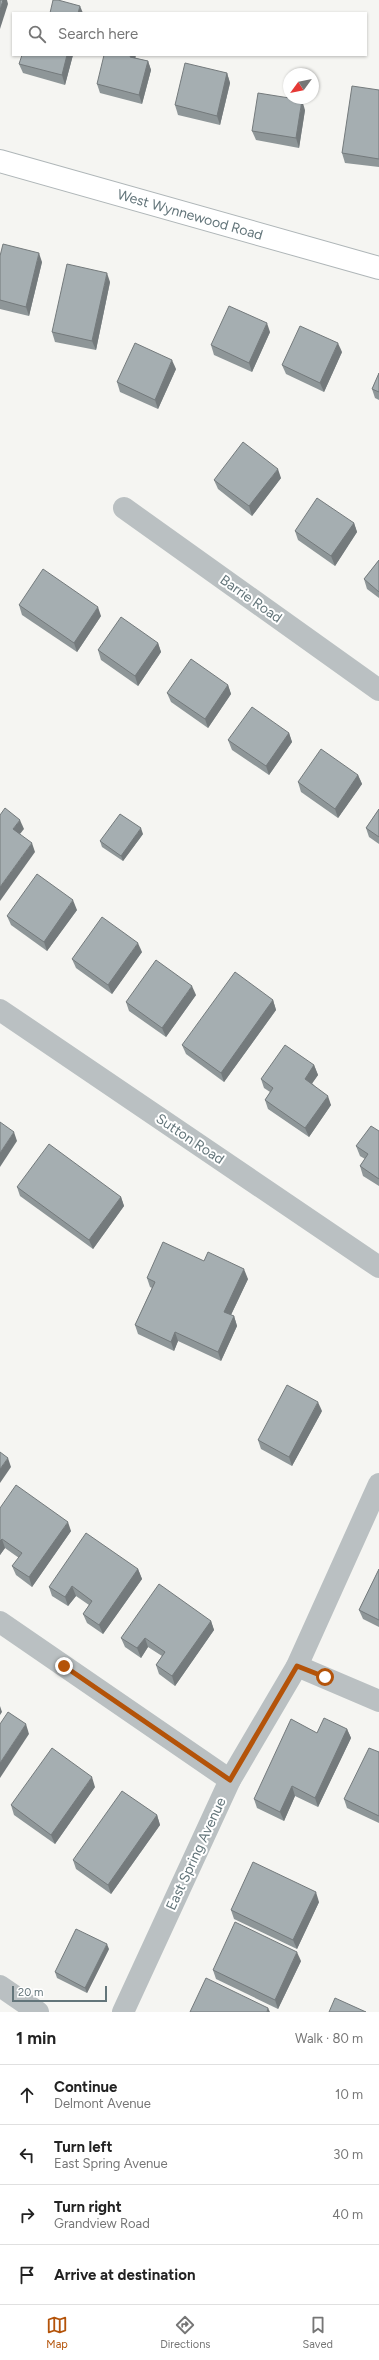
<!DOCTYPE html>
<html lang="en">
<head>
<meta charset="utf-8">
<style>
  body { margin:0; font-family:Figtree,sans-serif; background:#f2f2f2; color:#222 }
  .compass { position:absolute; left:283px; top:68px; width:36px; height:36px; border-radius:50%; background:#fff; box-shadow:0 1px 3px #0004; rotate:237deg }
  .scale { position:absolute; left:12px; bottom:10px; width:95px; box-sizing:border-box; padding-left:4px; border:2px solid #63757a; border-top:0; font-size:11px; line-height:14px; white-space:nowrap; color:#63757a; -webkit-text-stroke:3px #fff; paint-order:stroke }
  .stop { position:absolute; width:12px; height:12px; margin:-9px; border:3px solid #b45309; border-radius:50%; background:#fff }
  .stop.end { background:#b45309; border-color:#fff; box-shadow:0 1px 4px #0008 }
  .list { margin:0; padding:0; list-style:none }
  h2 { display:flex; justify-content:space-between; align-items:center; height:52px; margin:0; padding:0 16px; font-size:17px }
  h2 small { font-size:13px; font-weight:400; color:#767676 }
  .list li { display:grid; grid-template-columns:26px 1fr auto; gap:12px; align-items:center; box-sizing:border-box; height:60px; padding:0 16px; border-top:1px solid #e0e0e0 }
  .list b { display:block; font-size:15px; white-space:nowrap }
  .list p { margin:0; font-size:13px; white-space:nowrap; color:#767676 }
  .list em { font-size:13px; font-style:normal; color:#767676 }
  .icon { flex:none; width:22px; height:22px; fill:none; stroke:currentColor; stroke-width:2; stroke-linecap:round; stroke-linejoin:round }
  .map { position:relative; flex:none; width:379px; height:2012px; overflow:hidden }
  .search { position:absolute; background:#fff; box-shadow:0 1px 3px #0004; left:12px; right:12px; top:12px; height:44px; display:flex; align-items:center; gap:10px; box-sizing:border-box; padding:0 14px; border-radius:0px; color:#767676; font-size:15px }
  .sheet { height:292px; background:#fff }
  nav { display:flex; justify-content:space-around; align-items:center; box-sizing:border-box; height:56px; border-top:1px solid #e0e0e0; background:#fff; font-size:11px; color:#767676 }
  nav a { display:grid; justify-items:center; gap:2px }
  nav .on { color:#b45309 }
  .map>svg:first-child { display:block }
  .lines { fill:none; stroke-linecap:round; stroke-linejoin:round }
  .secondary-casing { stroke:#afb6b8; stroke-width:24 }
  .street { stroke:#bac0c2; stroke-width:22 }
  .secondary { stroke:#fff; stroke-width:22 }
  .wall { fill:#8e9698 }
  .shaded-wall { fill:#747a7c }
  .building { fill:#a5aeb1; stroke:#747a7c }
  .route { stroke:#b45309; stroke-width:5 }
  .labels { text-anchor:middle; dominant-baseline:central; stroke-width:4; stroke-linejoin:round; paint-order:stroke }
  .street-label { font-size:14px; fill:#63757a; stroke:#fff }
</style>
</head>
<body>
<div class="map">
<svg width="379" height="2012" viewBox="0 0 379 2012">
  <rect width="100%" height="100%" fill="#f5f5f2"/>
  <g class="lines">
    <defs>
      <polyline id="secondary" points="0,161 379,268"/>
    </defs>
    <use href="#secondary" class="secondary-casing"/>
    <g class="street">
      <polyline points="124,508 379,690"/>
      <polyline points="0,1010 379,1267"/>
      <polyline points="0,1622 230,1780"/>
      <polyline points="297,1666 379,1701"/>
      <polyline points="0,1986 38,2012"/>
      <polyline points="123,2012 230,1780 297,1666 379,1484"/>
    </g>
    <use href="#secondary" class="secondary"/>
  </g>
  <g class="wall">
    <polygon points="73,55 65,85 23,73 19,64"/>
    <polygon points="136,58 148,61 151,70 142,104 100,93 97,84"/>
    <polygon points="227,73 230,83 220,125 178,115 175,105"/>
    <polygon points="379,90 379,167 345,163 342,153"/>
    <polygon points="305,110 299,148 256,140 252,131"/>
    <polygon points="0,256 42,262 29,316 0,309"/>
    <polygon points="110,282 96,350 55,342 52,332"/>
    <polygon points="270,332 252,372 214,355 211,345"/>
    <polygon points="342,352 324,392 286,374 282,365"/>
    <polygon points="176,369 158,409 120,392 117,382"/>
    <polygon points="379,373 379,400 375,398 372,389"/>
    <polygon points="281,478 252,516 218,489 214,480"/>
    <polygon points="354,523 357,532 335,566 298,540 295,531"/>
    <polygon points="379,560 379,598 367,589 364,579"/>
    <polygon points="19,605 101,616 77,652 22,615"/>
    <polygon points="158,643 161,652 138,686 101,660 98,650"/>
    <polygon points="228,685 231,694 208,728 171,702 167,693"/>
    <polygon points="289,733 292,742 269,775 232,750 228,740"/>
    <polygon points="358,775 362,784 338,818 301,792 298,782"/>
    <polygon points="379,809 379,844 369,837 366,828"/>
    <polygon points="143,834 123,861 102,847 100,841"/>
    <polygon points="77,910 47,951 11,925 7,916"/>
    <polygon points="142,952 112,994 76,968 72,959"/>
    <polygon points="196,995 166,1037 129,1011 126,1002"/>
    <polygon points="273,1000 276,1010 224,1082 186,1054 182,1045"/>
    <polygon points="314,1065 318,1075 312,1083 331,1105 309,1137 268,1109 265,1100 270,1092 264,1088 261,1079"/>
    <polygon points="379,1131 379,1186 363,1176 360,1166 365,1159 360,1156 356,1146"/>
    <polygon points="17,1187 121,1197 124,1206 93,1249 20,1196"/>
    <polygon points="204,1261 248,1279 231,1315 234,1316 237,1326 221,1361 178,1341 174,1351 138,1334 135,1325 152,1288 150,1287 147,1278"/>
    <polygon points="322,1411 292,1466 261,1449 258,1440"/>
    <polygon points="0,1508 71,1531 32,1587 16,1575 12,1566 19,1558 5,1548 0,1555"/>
    <polygon points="138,1569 142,1579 103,1634 87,1623 83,1614 89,1605 76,1596 68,1606 52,1596 49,1587"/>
    <polygon points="379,1569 379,1627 363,1619 359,1610"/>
    <polygon points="211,1621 214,1630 175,1686 159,1674 156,1665 162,1656 148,1647 141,1658 125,1647 121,1638"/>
    <polygon points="347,1729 351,1738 318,1807 295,1796 284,1821 257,1808 254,1799 317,1733"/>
    <polygon points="379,1752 379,1823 347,1808 344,1799"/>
    <polygon points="95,1787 55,1844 14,1815 11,1805"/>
    <polygon points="157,1815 160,1825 111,1894 76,1869 73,1860"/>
    <polygon points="319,1902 297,1949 234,1919 231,1910"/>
    <polygon points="109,1949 87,1993 57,1978 55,1972"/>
    <polygon points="301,1961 278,2009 216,1979 213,1970"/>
  </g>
  <g class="shaded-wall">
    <polygon points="3,0 7,0 8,4 0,29 0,10"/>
    <polygon points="80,6 83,13 78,13"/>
    <polygon points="67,55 73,55 65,85 62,75"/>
    <polygon points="131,55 136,55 134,66 130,57"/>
    <polygon points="148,61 151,70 142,104 139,95"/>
    <polygon points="227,73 230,83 220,125 217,116"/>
    <polygon points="302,100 305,110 299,148 296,138"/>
    <polygon points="39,253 42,262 29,316 26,307"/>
    <polygon points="107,273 110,282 96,350 92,341"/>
    <polygon points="267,323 270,332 252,372 249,363"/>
    <polygon points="338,343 342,352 324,392 320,383"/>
    <polygon points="172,360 176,369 158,409 155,400"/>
    <polygon points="278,469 281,478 252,516 249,506"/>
    <polygon points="354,523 357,532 335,566 331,556"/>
    <polygon points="98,607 101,616 77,652 74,643"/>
    <polygon points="158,643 161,652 138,686 135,676"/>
    <polygon points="228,685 231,694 208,728 205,719"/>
    <polygon points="289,733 292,742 269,775 266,766"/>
    <polygon points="358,775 362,784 338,818 335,809"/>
    <polygon points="20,820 24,829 16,839 13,829"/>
    <polygon points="141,828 143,834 123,861 121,856"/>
    <polygon points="32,843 35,852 0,901 0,887"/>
    <polygon points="73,900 77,910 47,951 44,942"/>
    <polygon points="138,943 142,952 112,994 108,985"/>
    <polygon points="192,986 196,995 166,1037 162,1028"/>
    <polygon points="273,1000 276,1010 224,1082 221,1073"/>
    <polygon points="314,1065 318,1075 309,1088 305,1079"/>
    <polygon points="328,1096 331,1105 309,1137 305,1128"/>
    <polygon points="14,1132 17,1141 0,1167 0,1153"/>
    <polygon points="121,1197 124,1206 93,1249 89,1240"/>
    <polygon points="244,1269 248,1279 228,1321 224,1312"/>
    <polygon points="234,1316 237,1326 221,1361 218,1352"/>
    <polygon points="175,1332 178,1341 174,1351 171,1342"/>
    <polygon points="318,1402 322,1411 292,1466 289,1457"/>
    <polygon points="8,1458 11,1467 0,1483 0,1469"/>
    <polygon points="68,1522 71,1531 32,1587 29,1577"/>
    <polygon points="2,1539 5,1548 0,1555 0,1541"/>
    <polygon points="138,1569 142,1579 103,1634 99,1625"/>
    <polygon points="72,1586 76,1596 68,1606 65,1597"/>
    <polygon points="211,1621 214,1630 175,1686 172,1676"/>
    <polygon points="145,1638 148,1647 141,1658 137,1648"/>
    <polygon points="0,1706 2,1712 0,1715"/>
    <polygon points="26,1724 29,1734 0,1778 0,1763"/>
    <polygon points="347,1729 351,1738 318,1807 315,1798"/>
    <polygon points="92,1777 95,1787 55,1844 51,1835"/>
    <polygon points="292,1786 295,1796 284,1821 280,1812"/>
    <polygon points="157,1815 160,1825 111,1894 108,1885"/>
    <polygon points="316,1892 319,1902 297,1949 293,1940"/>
    <polygon points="107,1944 109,1949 87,1993 85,1988"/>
    <polygon points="297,1952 301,1961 278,2009 275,2000"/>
    <polygon points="268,2008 270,2012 267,2012"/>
  </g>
  <g class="building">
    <polygon points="0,0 3,0 0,10"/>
    <polygon points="53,0 58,0 80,6 78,13 50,13"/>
    <polygon points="22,55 67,55 62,75 19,64"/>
    <polygon points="104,55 131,55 130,57 148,61 139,95 97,84"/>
    <polygon points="185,63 227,73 217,116 175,105"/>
    <polygon points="352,86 379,90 379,159 342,153"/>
    <polygon points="258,93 302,100 296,138 252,131"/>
    <polygon points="3,244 39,253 26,307 0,300 0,256"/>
    <polygon points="67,264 107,273 92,341 52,332"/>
    <polygon points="229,306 267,323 249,363 211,345"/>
    <polygon points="300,326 338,343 320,383 282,365"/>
    <polygon points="135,343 172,360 155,400 117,382"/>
    <polygon points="379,373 379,392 372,389"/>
    <polygon points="243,442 278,469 249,506 214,480"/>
    <polygon points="317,498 354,523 331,556 295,531"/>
    <polygon points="379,560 379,592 364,579"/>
    <polygon points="43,569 98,607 74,643 19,605"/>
    <polygon points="121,617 158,643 135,676 98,650"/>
    <polygon points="191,659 228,685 205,719 167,693"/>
    <polygon points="252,707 289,733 266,766 228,740"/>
    <polygon points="321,749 358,775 335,809 298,782"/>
    <polygon points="5,808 20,820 13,829 32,843 0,887 0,815"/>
    <polygon points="379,809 379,837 366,828"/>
    <polygon points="120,814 141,828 121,856 100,841"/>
    <polygon points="37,874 73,900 44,942 7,916"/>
    <polygon points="102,917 138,943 108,985 72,959"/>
    <polygon points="156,960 192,986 162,1028 126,1002"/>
    <polygon points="235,972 273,1000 221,1073 182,1045"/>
    <polygon points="285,1045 314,1065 305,1079 328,1096 305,1128 265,1100 273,1088 261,1079"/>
    <polygon points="0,1122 14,1132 0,1153"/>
    <polygon points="371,1126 379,1131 379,1179 360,1166 368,1154 356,1146"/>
    <polygon points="49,1144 121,1197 89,1240 17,1187"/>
    <polygon points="163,1242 204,1261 208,1252 244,1269 224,1312 234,1316 218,1352 175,1332 171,1342 135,1325 155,1282 147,1278"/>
    <polygon points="287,1385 318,1402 289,1457 258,1440"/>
    <polygon points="0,1452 8,1458 0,1469"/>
    <polygon points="16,1485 68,1522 29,1577 12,1566 22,1553 2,1539 0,1541 0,1508"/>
    <polygon points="86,1533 138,1569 99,1625 83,1614 92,1601 72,1586 65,1597 49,1587"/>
    <polygon points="379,1569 379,1620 359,1610"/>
    <polygon points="159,1584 211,1621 172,1676 156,1665 165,1652 145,1638 137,1648 121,1638"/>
    <polygon points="8,1712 26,1724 0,1763 0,1724"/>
    <polygon points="324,1718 347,1729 315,1798 292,1786 280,1812 254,1799 291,1719 317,1733"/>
    <polygon points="52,1748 92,1777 51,1835 11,1805"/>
    <polygon points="369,1748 379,1752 379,1816 344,1799"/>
    <polygon points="122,1791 157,1815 108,1885 73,1860"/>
    <polygon points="253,1862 316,1892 293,1940 231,1910"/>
    <polygon points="235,1922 297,1952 275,2000 213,1970"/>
    <polygon points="76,1929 107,1944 85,1988 55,1972"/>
    <polygon points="206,1978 268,2008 267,2012 190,2012"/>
    <polygon points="335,1998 366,2012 329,2012"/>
  </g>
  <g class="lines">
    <polyline class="route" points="64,1666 230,1780 297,1666 325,1677"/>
  </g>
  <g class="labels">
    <g class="street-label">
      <text transform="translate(190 215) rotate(16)">West Wynnewood Road</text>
      <text transform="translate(251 599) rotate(35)">Barrie Road</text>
      <text transform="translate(190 1139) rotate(34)">Sutton Road</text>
      <text transform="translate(196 1854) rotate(-65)">East Spring Avenue</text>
    </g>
  </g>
</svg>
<svg class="compass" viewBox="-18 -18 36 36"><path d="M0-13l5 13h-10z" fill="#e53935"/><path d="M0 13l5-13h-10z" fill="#767676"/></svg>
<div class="scale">20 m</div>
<div class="stop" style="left:325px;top:1677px"></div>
<div class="stop end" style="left:64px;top:1666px"></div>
<div class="search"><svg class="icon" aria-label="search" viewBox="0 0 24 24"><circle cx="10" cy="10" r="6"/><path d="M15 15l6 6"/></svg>Search here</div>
</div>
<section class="sheet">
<h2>1 min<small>Walk · 80 m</small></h2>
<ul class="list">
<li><svg class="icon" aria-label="ahead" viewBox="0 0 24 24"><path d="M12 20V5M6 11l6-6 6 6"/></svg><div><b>Continue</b><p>Delmont Avenue</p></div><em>10 m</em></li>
<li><svg class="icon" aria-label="left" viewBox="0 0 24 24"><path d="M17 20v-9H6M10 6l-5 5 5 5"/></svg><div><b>Turn left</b><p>East Spring Avenue</p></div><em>30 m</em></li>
<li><svg class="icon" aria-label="right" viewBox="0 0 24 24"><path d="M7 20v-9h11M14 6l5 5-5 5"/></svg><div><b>Turn right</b><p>Grandview Road</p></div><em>40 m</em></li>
<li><svg class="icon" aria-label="arrive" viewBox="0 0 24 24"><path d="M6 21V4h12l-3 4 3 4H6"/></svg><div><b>Arrive at destination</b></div></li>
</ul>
</section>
<nav>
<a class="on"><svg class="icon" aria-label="map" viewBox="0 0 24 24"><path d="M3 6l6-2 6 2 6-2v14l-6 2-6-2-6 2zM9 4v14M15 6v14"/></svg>Map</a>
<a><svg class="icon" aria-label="directions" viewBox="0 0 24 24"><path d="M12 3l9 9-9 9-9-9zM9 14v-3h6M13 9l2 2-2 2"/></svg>Directions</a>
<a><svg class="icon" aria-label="saved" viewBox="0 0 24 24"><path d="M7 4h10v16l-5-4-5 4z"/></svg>Saved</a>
</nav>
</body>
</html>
